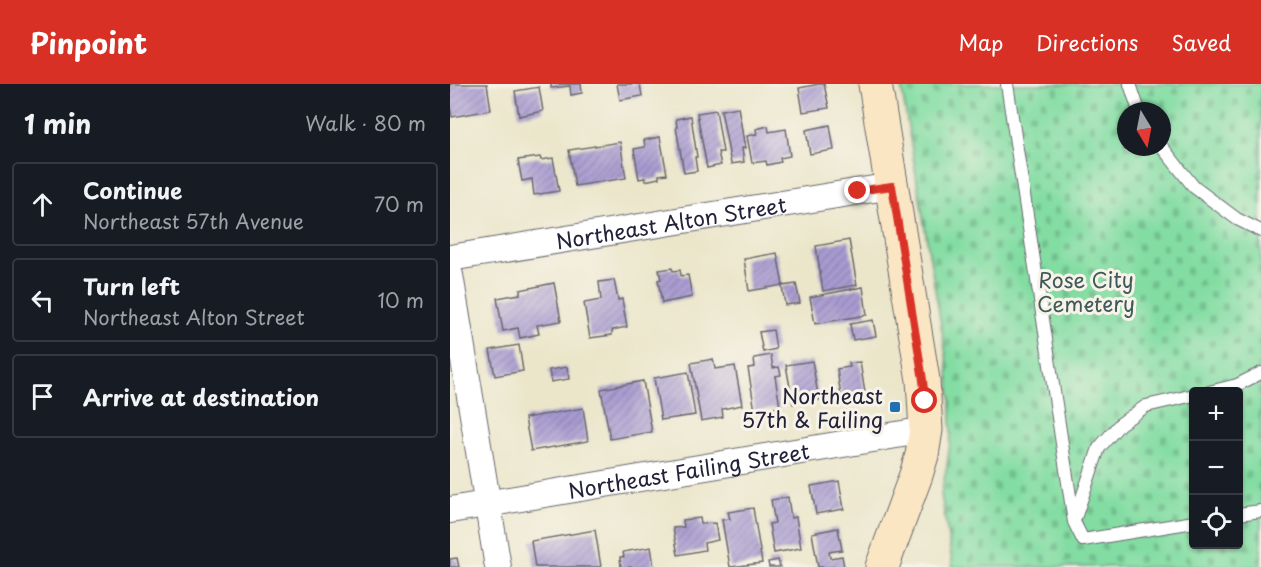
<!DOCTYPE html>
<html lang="en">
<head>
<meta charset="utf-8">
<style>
  body { margin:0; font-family:"Playpen Sans",sans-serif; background:#20242c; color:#f1f3f6 }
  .controls { position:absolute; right:18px; bottom:18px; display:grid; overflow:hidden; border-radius:6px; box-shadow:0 2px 4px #0004 }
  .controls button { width:54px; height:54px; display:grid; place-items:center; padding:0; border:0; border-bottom:2px solid #363941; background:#171b24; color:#f1f3f6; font:30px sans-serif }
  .compass { position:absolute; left:667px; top:18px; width:54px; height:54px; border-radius:50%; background:#171b24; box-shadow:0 2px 4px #0004; rotate:170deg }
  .stop { position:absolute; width:18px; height:18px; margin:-14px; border:4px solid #d93025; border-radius:50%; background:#fff }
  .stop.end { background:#d93025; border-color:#fff; box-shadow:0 2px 6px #0008 }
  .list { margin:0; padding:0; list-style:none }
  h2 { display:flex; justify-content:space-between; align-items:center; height:78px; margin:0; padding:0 24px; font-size:26px }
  h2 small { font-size:20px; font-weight:400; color:#9ea1a6 }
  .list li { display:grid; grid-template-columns:39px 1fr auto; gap:18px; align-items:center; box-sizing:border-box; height:84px; margin:0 12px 12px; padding:0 12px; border:2px solid #363941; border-radius:6px }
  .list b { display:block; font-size:22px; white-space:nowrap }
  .list p { margin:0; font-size:20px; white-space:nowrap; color:#9ea1a6 }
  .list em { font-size:20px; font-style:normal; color:#9ea1a6 }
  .icon { flex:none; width:33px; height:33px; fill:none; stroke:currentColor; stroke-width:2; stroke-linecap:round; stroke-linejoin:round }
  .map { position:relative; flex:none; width:811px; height:483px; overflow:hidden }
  header { display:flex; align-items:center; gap:36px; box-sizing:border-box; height:84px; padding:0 30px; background:#d93025; color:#fff }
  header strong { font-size:28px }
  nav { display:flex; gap:33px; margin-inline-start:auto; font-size:21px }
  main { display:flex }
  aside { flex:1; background:#171b24 }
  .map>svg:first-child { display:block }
  .cemetery { fill:url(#cemetery-stones); stroke:#52806f; stroke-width:1.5; fill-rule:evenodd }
  .building { fill:url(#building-hatch) }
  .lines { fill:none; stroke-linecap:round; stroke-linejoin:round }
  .lane-casing { stroke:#68676d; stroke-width:14 }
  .street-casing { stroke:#68676d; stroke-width:28 }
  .secondary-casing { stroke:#68676d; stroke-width:35 }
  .lane { stroke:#fff; stroke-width:12 }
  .street { stroke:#fff; stroke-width:26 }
  .secondary { stroke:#fbe6c4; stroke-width:33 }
  .route { stroke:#d93025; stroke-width:8 }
  .poi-dot { fill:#1f6fb2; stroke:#f7f3e8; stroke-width:2 }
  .labels { text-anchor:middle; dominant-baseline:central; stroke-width:6; stroke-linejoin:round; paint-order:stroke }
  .street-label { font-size:21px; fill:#22223b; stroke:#f7f3e8 }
  .park-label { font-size:21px; fill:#3f5a5a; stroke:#f7f3e8 }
  .poi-label { font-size:21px; fill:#22223b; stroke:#f7f3e8; text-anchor:end }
</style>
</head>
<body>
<header>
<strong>Pinpoint</strong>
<nav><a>Map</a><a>Directions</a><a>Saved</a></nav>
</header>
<main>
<aside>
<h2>1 min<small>Walk · 80 m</small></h2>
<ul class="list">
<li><svg class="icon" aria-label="ahead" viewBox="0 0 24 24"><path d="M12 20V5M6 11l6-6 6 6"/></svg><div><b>Continue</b><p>Northeast 57th Avenue</p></div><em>70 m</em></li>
<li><svg class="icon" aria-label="left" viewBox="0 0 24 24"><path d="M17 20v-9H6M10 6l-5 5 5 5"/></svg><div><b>Turn left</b><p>Northeast Alton Street</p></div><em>10 m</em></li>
<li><svg class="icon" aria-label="arrive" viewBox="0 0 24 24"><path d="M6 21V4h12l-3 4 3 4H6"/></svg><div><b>Arrive at destination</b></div></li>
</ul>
</aside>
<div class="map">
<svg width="811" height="483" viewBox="0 0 811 483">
  <defs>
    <pattern id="cemetery-stones" width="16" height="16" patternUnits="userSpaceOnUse" patternTransform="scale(1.5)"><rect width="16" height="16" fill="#83dda3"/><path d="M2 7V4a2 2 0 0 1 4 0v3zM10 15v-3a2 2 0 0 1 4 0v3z" fill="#71bd8d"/></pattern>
    <pattern id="building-hatch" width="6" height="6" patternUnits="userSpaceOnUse" patternTransform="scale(1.5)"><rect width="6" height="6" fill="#a99bd1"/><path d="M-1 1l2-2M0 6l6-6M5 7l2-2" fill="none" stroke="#897eab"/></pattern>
  </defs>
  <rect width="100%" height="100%" fill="#f7f3e8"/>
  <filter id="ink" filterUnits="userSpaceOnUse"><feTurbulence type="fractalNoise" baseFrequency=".0167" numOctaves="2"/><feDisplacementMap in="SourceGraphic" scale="12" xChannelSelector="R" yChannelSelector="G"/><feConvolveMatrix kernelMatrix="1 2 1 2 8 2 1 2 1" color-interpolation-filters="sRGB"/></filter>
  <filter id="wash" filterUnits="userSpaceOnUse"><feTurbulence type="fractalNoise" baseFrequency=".008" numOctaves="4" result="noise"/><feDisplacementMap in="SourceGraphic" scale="24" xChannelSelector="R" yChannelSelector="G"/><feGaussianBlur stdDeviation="1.35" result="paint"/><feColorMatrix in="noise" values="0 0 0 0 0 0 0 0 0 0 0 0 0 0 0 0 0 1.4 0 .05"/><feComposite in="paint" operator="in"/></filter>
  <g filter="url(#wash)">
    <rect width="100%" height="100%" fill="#ebe6ca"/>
    <path class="cemetery" d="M451,0h360v483h-308l-12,-73 6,-28 4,-31v-35l-4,-39zM676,27h36v36h-36zM744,308h44v152h-44z"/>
    <g id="blocks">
      <g class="building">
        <polygon points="0,0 37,0 41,26 2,33 0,23"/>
        <polygon points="101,0 131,0 132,9 121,11 120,2 101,4"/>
        <polygon points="167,0 190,0 192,12 170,16"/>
        <polygon points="369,0 374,0 379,24 353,28 349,4"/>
        <polygon points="89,3 93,27 69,32 65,7"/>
        <polygon points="288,23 295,64 292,64 294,78 281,80 271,26"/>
        <polygon points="266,26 273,68 268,68 271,81 257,84 247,29"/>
        <polygon points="241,32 247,73 245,73 247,87 234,89 226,43 227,43 226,35"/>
        <polygon points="380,41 384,66 360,70 356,46"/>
        <polygon points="318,42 319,48 336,45 340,72 330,74 331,78 317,81 316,77 302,79 297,52 307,50 306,45"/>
        <polygon points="210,53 217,90 209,91 209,94 195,97 195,94 189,95 184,65 195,63 194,56"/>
        <polygon points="170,58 176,94 125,102 119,66"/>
        <polygon points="90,73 91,76 103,74 109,107 84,111 82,95 72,97 68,76"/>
        <polygon points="399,156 407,201 373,207 366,162"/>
        <polygon points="327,169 333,201 299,207 294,175"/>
        <polygon points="222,184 223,187 230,186 231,192 238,191 242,213 212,219 208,196 211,195 209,186"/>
        <polygon points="164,196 168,216 172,215 177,243 162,246 162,251 140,254 134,219 151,216 149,198"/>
        <polygon points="104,199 111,237 87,241 89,250 70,254 68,244 53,247 47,214 70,210 70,206"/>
        <polygon points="346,200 350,219 335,221 332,202"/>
        <polygon points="413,203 417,231 365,240 360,213"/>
        <polygon points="423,236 426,252 403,256 400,240"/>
        <polygon points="323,246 326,265 313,268 309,248"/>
        <polygon points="69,261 73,287 45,292 40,266"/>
        <polygon points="321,271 323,284 329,283 331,291 325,292 330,323 305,327 298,284 305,283 304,274"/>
        <polygon points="263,275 265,285 285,282 292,321 272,325 273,333 251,337 241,279"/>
        <polygon points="362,277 369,316 343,320 336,281"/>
        <polygon points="410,278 415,309 391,313 387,285 400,283 399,279"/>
        <polygon points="117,283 119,295 101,298 99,286"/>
        <polygon points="238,288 245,331 211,336 204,294"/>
        <polygon points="193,297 202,348 160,355 151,305"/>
        <polygon points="133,324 138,357 81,367 75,334"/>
        <polygon points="389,397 394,425 366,430 361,402"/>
        <polygon points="338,413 341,434 346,433 351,464 324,469 319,440 325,439 321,416"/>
        <polygon points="303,424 312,479 280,483 272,436 280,435 278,428"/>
        <polygon points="250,434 251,440 265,439 268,456 254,459 255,466 228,471 223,444 234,443 233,436"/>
        <polygon points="388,444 392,466 379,468 380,474 392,472 394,483 368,483 362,449"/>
        <polygon points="145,446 151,483 85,483 81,457"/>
        <polygon points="201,463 204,483 171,483 170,473 174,473 173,468"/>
        <polygon points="7,474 9,483 0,483 0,475"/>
        <polygon points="328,476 330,483 319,483 318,478"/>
      </g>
    </g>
  </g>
  <g filter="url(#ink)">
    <use href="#blocks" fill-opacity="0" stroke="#68676d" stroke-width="1.5"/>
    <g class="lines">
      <defs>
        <g id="lane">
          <polyline points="557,0 624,438 633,456 744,438"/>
          <polyline points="680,0 689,27"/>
          <polyline points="712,63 744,103 787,135 811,147"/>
          <polyline points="759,308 787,301 811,289"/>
          <polyline points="788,430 811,427"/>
          <polyline points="625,434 649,364 670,340 696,322 744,311"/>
        </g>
        <g id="street">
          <path id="s1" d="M0,174l442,-72"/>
          <polyline points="0,191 48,483"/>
          <path id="s2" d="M0,426l476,-80"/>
        </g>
        <polyline id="secondary" points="425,0 473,296 476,346 472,371 466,391 432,483"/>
      </defs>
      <use href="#lane" class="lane-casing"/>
      <use href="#street" class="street-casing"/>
      <use href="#secondary" class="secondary-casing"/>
      <use href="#lane" class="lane"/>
      <use href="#street" class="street"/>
      <use href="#secondary" class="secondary"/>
    </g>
  </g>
  <g class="lines" filter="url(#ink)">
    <polyline class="route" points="408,107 442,102 473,296 475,317"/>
  </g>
  <rect class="poi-dot" x="439" y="317" width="12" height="12" rx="3"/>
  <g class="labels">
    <g class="street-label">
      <text stroke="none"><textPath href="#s1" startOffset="224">Northeast Alton Street</textPath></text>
      <text stroke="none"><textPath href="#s2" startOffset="242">Northeast Failing Street</textPath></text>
    </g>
    <g class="park-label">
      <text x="636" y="195">Rose City<tspan x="636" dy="24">Cemetery</tspan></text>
    </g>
    <g class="poi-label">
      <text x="433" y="311">Northeast<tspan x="433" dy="24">57th &amp; Failing</tspan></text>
    </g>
  </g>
</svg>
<div class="controls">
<button>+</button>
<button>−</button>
<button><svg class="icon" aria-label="locate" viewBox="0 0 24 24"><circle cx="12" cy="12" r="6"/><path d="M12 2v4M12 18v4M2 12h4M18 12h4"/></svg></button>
</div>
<svg class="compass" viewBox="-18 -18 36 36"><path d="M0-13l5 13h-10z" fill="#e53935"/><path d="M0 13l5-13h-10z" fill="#9ea1a6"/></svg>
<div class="stop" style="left:475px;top:317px"></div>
<div class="stop end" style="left:408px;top:107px"></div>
</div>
</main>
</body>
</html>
